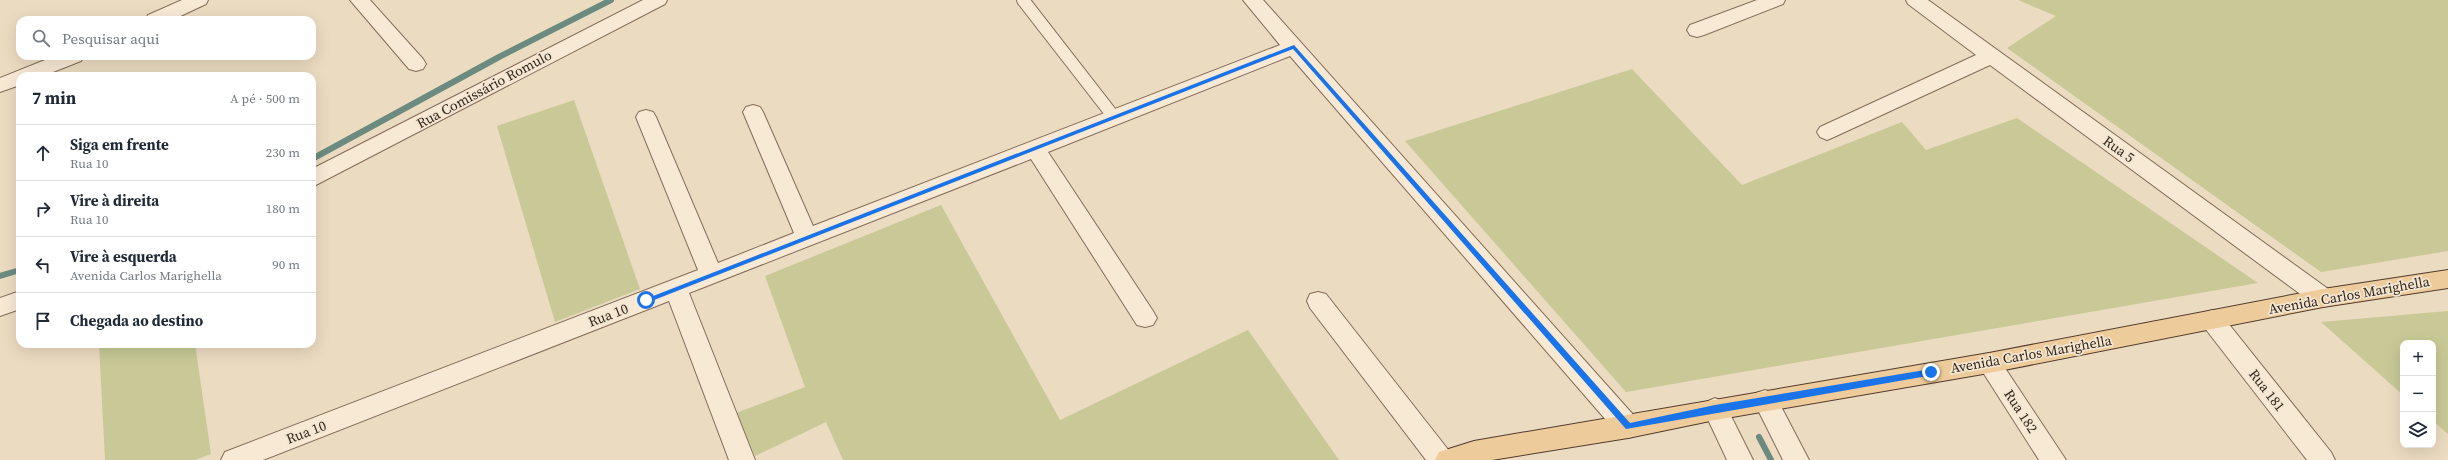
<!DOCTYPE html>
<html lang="pt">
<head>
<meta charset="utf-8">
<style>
  body { margin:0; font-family:"Source Serif 4",serif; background:#f6f6f7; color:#1f2937 }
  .controls { position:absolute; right:12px; bottom:12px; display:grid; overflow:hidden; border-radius:8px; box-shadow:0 4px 16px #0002 }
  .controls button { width:36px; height:36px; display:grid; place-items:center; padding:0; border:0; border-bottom:1px solid #e0e1e3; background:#fff; color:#1f2937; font:20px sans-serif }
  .stop { position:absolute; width:12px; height:12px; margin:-9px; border:3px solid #1a73e8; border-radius:50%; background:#fff }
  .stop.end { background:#1a73e8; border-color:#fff; box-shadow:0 1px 4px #0008 }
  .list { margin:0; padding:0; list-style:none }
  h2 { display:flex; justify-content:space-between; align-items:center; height:52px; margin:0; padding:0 16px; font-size:17px }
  h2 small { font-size:13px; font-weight:400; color:#747a83 }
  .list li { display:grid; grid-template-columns:26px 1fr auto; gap:12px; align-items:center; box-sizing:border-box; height:56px; padding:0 16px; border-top:1px solid #e0e1e3 }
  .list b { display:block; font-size:15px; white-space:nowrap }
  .list p { margin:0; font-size:13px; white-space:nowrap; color:#747a83 }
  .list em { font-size:13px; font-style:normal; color:#747a83 }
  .icon { flex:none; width:22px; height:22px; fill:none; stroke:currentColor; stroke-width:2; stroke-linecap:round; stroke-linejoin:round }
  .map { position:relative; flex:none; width:2448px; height:460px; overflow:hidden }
  .search { position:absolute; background:#fff; box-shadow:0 4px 16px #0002; left:16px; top:16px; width:300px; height:44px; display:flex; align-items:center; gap:10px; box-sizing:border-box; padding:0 14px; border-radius:12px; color:#747a83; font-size:15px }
  .panel { position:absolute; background:#fff; box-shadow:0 4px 16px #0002; left:16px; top:72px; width:300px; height:276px; border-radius:12px }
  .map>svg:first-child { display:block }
  .green { fill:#c8c996 }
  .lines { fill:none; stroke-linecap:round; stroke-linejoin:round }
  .stream { stroke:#6b8b80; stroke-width:6 }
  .lane-casing { stroke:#846c5a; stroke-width:14 }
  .street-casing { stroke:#846c5a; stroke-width:2 }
  .primary-casing { stroke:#523b2e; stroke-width:2 }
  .lane { stroke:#f7e9d4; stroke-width:12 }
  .street { fill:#f7e9d4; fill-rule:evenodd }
  .primary { fill:#eecb9a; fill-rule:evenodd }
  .route { fill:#1a73e8 }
  .labels { text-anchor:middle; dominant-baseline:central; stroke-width:3.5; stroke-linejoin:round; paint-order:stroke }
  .street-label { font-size:14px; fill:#34261d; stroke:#f3e6d0 }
</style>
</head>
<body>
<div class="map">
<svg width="2448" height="460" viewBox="0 0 2448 460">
  <rect width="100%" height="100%" fill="#ebdbc1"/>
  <g class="green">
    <polygon points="2018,0 2448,0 2448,251 2321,272 2007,48 2056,16"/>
    <polygon points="1632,69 1742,185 1902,122 1926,150 2017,118 2258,283 1626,392 1405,141"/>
    <polygon points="574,100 640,289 555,322 497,126"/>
    <polygon points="941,205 1060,420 1248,330 1339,460 843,460 826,422 755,456 736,413 805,387 765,276"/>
    <polygon points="2448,311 2448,434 2433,421 2433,343 2403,343 2403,395 2321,322"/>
    <polygon points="99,344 195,344 211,454 195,460 105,460"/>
  </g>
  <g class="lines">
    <g class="stream">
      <polyline points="312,159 499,57 611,0"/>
      <polyline points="0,276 20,270"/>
      <polyline points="1759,437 1771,460"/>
    </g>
    <defs>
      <polyline id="lane" points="1023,0 1114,117"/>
      <g id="street">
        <polygon points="182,0 208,0 206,4 172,20 145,20 148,15"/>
        <polygon points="350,0 370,0 423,59 426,64 423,69 416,71 409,69"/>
        <polygon points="643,0 667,0 665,4 312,187 312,169"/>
        <polygon points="1243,0 1263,0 1637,419 1640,427 1637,435 1628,438 1619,435 1290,56 1048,152 1153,311 1157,318 1153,325 1145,327 1137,325 1031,159 689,293 755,460 729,460 669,301 263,460 221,460 225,452 698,270 636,117 639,112 646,110 653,112 656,117 718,263 794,233 743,112 746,107 753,105 760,107 763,112 813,226 1280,45"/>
        <polygon points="1757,0 1785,0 1783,4 1704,35 1697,37 1690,35 1687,30 1690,25"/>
        <polygon points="1906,0 1928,0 2331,291 2334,298 2331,305 2323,307 2315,305 1990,65 1834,137 1827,140 1820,137 1817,132 1820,127 1976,55 1908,4"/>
        <polygon points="55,56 84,56 81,61 43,76 20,76 20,85 0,92 0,78"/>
        <polygon points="20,291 20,309 0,316 0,298"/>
        <polygon points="1318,292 1326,294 1450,452 1454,460 1426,460 1310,308 1307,301 1310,294"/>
        <polygon points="2212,310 2220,313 2331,452 2335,460 2307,460 2204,327 2200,320 2204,313"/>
        <polygon points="1989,353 1997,356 2066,460 2039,460 1977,363 1981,356"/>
        <polygon points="1765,390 1774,393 1809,460 1783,460 1753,400 1756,393"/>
        <polygon points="1715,398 1724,402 1753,460 1727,460 1703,409 1706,402"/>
      </g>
      <polygon id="primary" points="2448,270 2448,288 2323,307 1989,373 1715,420 1628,438 1492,460 1435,460 1439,452 1474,441 1989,353 2323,289"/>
    </defs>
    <use href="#lane" class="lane-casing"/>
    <use href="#street" class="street-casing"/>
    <use href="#primary" class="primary-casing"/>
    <use href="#lane" class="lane"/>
    <use href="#street" class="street"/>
    <use href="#primary" class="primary"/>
  </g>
  <polygon class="route" points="1294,45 1630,423 1715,405 1931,369 1935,372 1933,375 1626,429 1293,49 649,302 643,300"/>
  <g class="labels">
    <g class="street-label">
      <text transform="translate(484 89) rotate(-28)">Rua Comissário Romulo</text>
      <text transform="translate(2119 149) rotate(36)">Rua 5</text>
      <text transform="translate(2349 295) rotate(-10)">Avenida Carlos Marighella</text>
      <text transform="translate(608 315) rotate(-21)">Rua 10</text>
      <text transform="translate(2031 354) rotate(-10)">Avenida Carlos Marighella</text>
      <text transform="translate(2267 390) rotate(52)">Rua 181</text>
      <text transform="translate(2021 411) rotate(57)">Rua 182</text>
      <text transform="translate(306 432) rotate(-21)">Rua 10</text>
    </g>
  </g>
</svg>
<div class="controls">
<button>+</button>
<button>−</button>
<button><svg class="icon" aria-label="layers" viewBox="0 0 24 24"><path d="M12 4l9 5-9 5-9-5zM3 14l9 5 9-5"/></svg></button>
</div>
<div class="stop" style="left:646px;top:300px"></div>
<div class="stop end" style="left:1931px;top:372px"></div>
<div class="search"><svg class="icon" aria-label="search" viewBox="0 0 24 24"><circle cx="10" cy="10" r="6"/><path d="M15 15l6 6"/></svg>Pesquisar aqui</div>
<section class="panel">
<h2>7 min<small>A pé · 500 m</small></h2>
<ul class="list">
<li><svg class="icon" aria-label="ahead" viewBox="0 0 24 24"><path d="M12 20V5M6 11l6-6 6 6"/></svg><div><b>Siga em frente</b><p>Rua 10</p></div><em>230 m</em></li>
<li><svg class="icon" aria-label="right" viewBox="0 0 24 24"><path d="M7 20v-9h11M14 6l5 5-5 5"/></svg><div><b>Vire à direita</b><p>Rua 10</p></div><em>180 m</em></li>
<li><svg class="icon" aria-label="left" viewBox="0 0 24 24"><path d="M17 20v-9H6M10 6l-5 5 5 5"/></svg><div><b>Vire à esquerda</b><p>Avenida Carlos Marighella</p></div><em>90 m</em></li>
<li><svg class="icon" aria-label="arrive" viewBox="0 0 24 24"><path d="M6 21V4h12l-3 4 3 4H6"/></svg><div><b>Chegada ao destino</b></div></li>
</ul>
</section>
</div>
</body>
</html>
